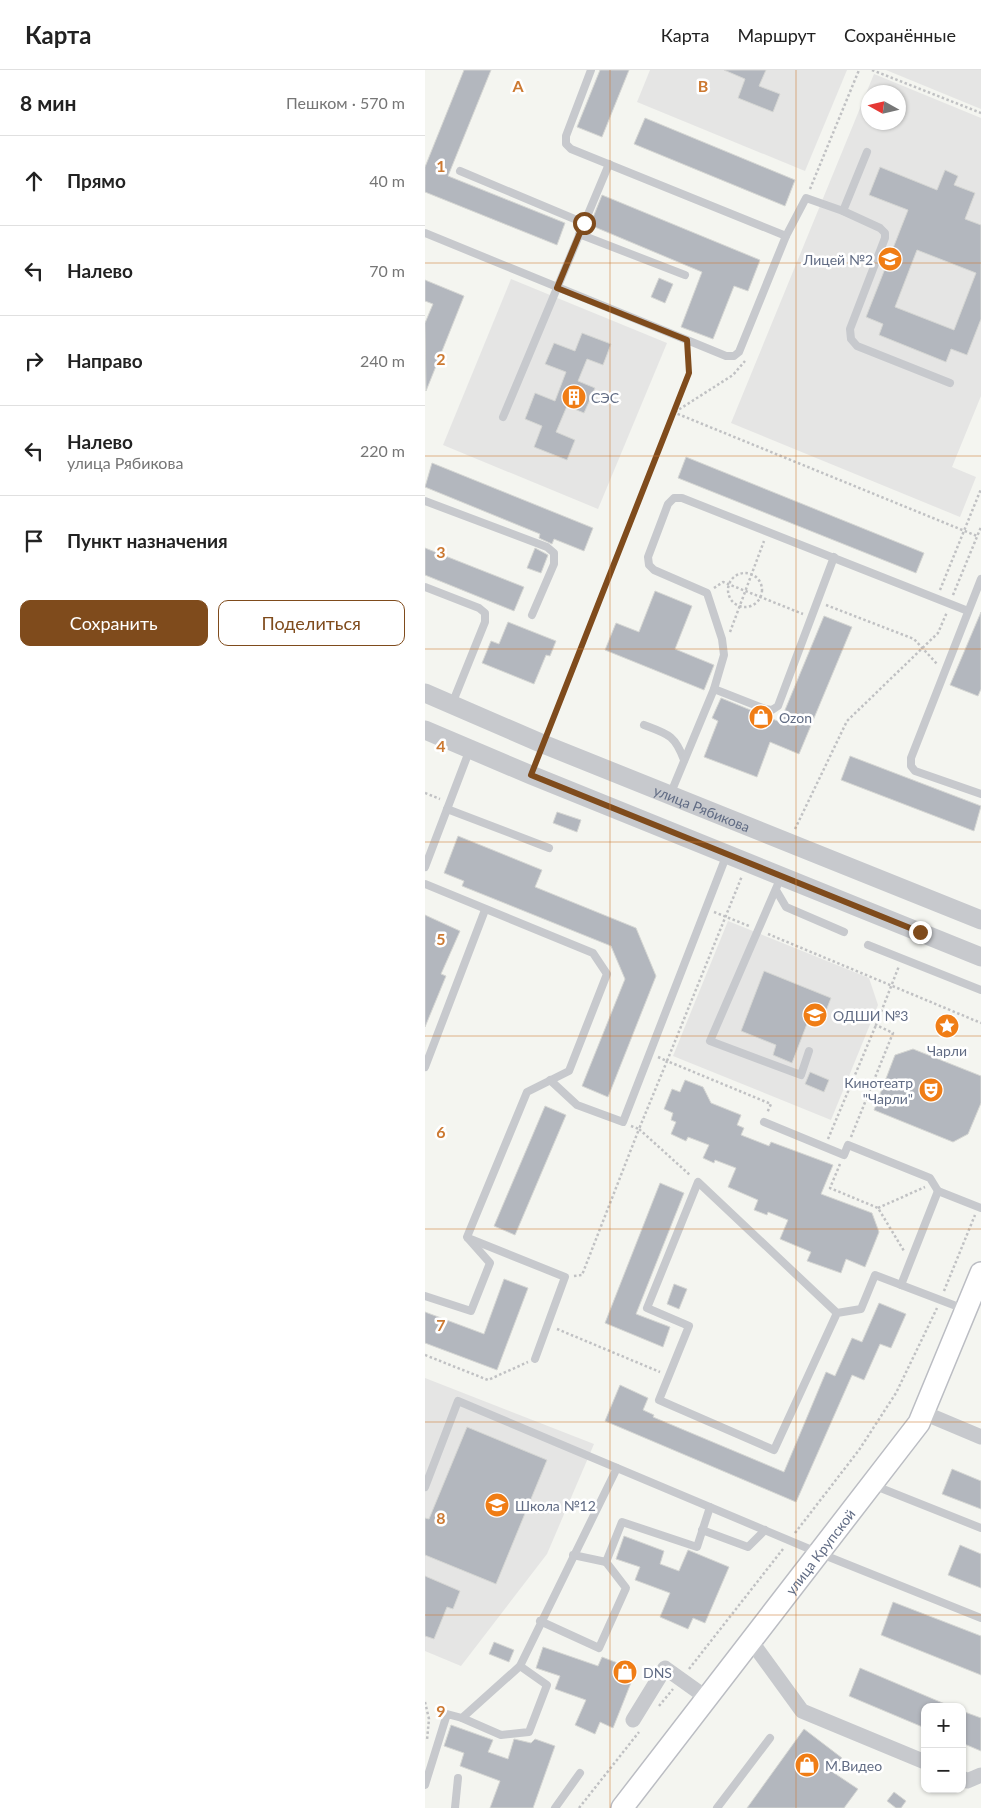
<!DOCTYPE html>
<html lang="ru">
<head>
<meta charset="utf-8">
<style>
  body { margin:0; font-family:Lato,sans-serif; background:#f6f6f6; color:#222 }
  .controls { position:absolute; right:15px; bottom:15px; display:grid; overflow:hidden; border-radius:10px; box-shadow:0 1px 4px #0004 }
  .controls button { width:45px; height:45px; display:grid; place-items:center; padding:0; border:0; border-bottom:1px solid #e0e0e0; background:#fff; color:#222; font:25px sans-serif }
  .compass { position:absolute; left:436px; top:15px; width:45px; height:45px; border-radius:50%; background:#fff; box-shadow:0 1px 4px #0004; rotate:278deg }
  .stop { position:absolute; width:15px; height:15px; margin:-11px; border:4px solid #7f4b1c; border-radius:50%; background:#fff }
  .stop.end { background:#7f4b1c; border-color:#fff; box-shadow:0 1px 5px #0008 }
  .list { margin:0; padding:0; list-style:none }
  h2 { display:flex; justify-content:space-between; align-items:center; height:65px; margin:0; padding:0 20px; font-size:21px }
  h2 small { font-size:16px; font-weight:400; color:#767676 }
  .list li { display:grid; grid-template-columns:32px 1fr auto; gap:15px; align-items:center; box-sizing:border-box; height:90px; padding:0 20px; border-top:1px solid #e0e0e0 }
  .list b { display:block; font-size:19px; white-space:nowrap }
  .list p { margin:0; font-size:16px; white-space:nowrap; color:#767676 }
  .list em { font-size:16px; font-style:normal; color:#767676 }
  .actions { display:flex; gap:10px; padding:15px 20px }
  .actions a { flex:1; padding:11px 0; border:1px solid #7f4b1c; border-radius:10px; text-align:center; font-size:18px; color:#7f4b1c }
  .actions .main { background:#7f4b1c; color:#fff }
  .icon { flex:none; width:28px; height:28px; fill:none; stroke:currentColor; stroke-width:2; stroke-linecap:round; stroke-linejoin:round }
  .map { position:relative; flex:none; width:556px; height:1738px; overflow:hidden }
  header { display:flex; align-items:center; gap:30px; box-sizing:border-box; height:70px; padding:0 25px; background:#fff; border-bottom:1px solid #e0e0e0 }
  header strong { font-size:24px }
  nav { display:flex; gap:28px; margin-inline-start:auto; font-size:18px }
  main { display:flex }
  aside { flex:1; background:#fff }
  .map>svg:first-child { display:block }
  .built { fill:#e5e5e4; fill-rule:evenodd }
  .building { fill:#b3b7be; stroke:#d5d6d3; fill-rule:evenodd }
  .lines { fill:none; stroke-linecap:round; stroke-linejoin:round }
  .secondary-casing { stroke:#bbbdc3; stroke-width:24 }
  .path { stroke:#c0c1c3; stroke-width:2.5; stroke-dasharray:2.5 2.5; stroke-linecap:butt }
  .service { stroke:#c7c9cd; stroke-width:8 }
  .minor { stroke:#c7c9cd; stroke-width:15 }
  .tertiary { stroke:#c7c9cd; stroke-width:19 }
  .secondary { stroke:#fff; stroke-width:21 }
  .route { stroke:#7f4b1c; stroke-width:6 }
  .grid { fill:none; stroke:#cc7931; stroke-width:1; stroke-opacity:0.55 }
  .labels { text-anchor:middle; dominant-baseline:central; stroke-width:5; stroke-linejoin:round; paint-order:stroke }
  .poi-label { font-size:14px; fill:#616c84; stroke:#fff; text-anchor:start }
  .street-label { font-size:14px; fill:#616c84; stroke:#fff }
  .grid-label { font-size:16px; text-anchor:middle; font-weight:bold; fill:#cc7931; stroke:#fff; stroke-width:5; stroke-linejoin:round; paint-order:stroke }
</style>
</head>
<body>
<header>
<strong>Карта</strong>
<nav><a>Карта</a><a>Маршрут</a><a>Сохранённые</a></nav>
</header>
<main>
<aside>
<h2>8 мин<small>Пешком · 570 m</small></h2>
<ul class="list">
<li><svg class="icon" aria-label="ahead" viewBox="0 0 24 24"><path d="M12 20V5M6 11l6-6 6 6"/></svg><div><b>Прямо</b></div><em>40 m</em></li>
<li><svg class="icon" aria-label="left" viewBox="0 0 24 24"><path d="M17 20v-9H6M10 6l-5 5 5 5"/></svg><div><b>Налево</b></div><em>70 m</em></li>
<li><svg class="icon" aria-label="right" viewBox="0 0 24 24"><path d="M7 20v-9h11M14 6l5 5-5 5"/></svg><div><b>Направо</b></div><em>240 m</em></li>
<li><svg class="icon" aria-label="left" viewBox="0 0 24 24"><path d="M17 20v-9H6M10 6l-5 5 5 5"/></svg><div><b>Налево</b><p>улица Рябикова</p></div><em>220 m</em></li>
<li><svg class="icon" aria-label="arrive" viewBox="0 0 24 24"><path d="M6 21V4h12l-3 4 3 4H6"/></svg><div><b>Пункт назначения</b></div></li>
</ul>
<div class="actions"><a class="main">Сохранить</a><a>Поделиться</a></div>
</aside>
<div class="map">
<svg width="556" height="1738" viewBox="0 0 556 1738">
  <rect width="100%" height="100%" fill="#f4f5f0"/>
  <g class="built">
    <polygon points="225,0 422,0 380,101 212,32"/>
    <polygon points="461,0 556,0 556,39"/>
    <path d="M449,4l107,44v278l-29,71 24,10 -16,40 -229,-94zM443,22h30v30h-30z"/>
    <polygon points="86,209 242,273 173,439 18,375"/>
    <polygon points="303,851 444,908 453,935 406,1050 248,986"/>
    <polygon points="0,1308 169,1374 122,1484 36,1596 0,1581"/>
  </g>
  <g class="building">
    <polygon points="39,0 66,0 23,106 140,153 132,175 0,122 0,97"/>
    <polygon points="175,0 204,0 177,67 152,57"/>
    <polygon points="299,0 341,0 334,16 355,24 348,42 313,28 320,9"/>
    <polygon points="220,48 370,110 360,136 209,74"/>
    <path d="M455,97l57,23 8,-20 13,6 -4,9 21,8 -10,26 16,6v94l-14,36 -16,-6 -5,13 -67,-27 4,-11 -17,-7 42,-107 -39,-15zM492,180l59,23 -22,57 -59,-23z"/>
    <polygon points="177,125 335,190 323,221 309,216 288,269 256,257 277,202 165,155"/>
    <polygon points="234,208 248,214 240,233 226,227"/>
    <polygon points="0,210 39,226 1,321 0,253 8,234 0,231"/>
    <polygon points="157,263 186,274 178,295 162,289 153,311 170,318 159,343 142,336 131,362 150,370 142,390 109,377 117,356 100,349 110,323 130,331 141,302 120,294 129,273 150,281"/>
    <polygon points="261,387 499,483 491,503 253,408"/>
    <polygon points="7,393 168,458 159,481 129,469 127,474 114,468 115,464 0,417"/>
    <polygon points="0,478 99,517 89,541 0,505"/>
    <polygon points="110,478 123,485 116,503 102,498"/>
    <polygon points="230,521 267,536 250,579 289,595 279,620 180,580 191,553 214,562"/>
    <polygon points="556,542 556,619 553,626 525,615"/>
    <polygon points="399,546 427,557 374,684 345,672 332,707 279,687 293,651 287,648 296,628 355,652"/>
    <polygon points="83,552 131,571 125,586 121,585 109,614 57,593 66,571 74,574"/>
    <polygon points="425,686 556,736 549,761 416,710"/>
    <polygon points="132,742 156,750 152,762 128,753"/>
    <polygon points="33,766 117,800 110,817 211,858 231,906 183,1027 157,1016 200,909 186,876 37,816 39,811 19,803"/>
    <polygon points="0,845 35,861 16,904 21,906 0,957"/>
    <polygon points="339,901 406,928 397,951 385,946 367,993 348,985 351,975 316,961"/>
    <polygon points="488,979 556,1006 556,1033 543,1064 528,1072 449,1040 470,985"/>
    <polygon points="385,1002 404,1010 399,1022 380,1014"/>
    <polygon points="260,1010 278,1017 286,1033 316,1045 312,1055 319,1058 316,1065 344,1076 346,1072 408,1095 396,1124 447,1143 454,1162 440,1197 421,1189 416,1203 382,1191 386,1182 355,1169 363,1150 343,1142 342,1145 329,1140 333,1130 303,1117 311,1098 290,1090 289,1093 278,1088 284,1075 263,1067 261,1071 246,1064 251,1052 246,1050 248,1043 239,1039 247,1019 255,1022"/>
    <polygon points="120,1036 141,1045 90,1165 69,1156"/>
    <polygon points="235,1113 259,1123 211,1244 245,1257 238,1277 180,1253"/>
    <polygon points="79,1209 103,1218 72,1300 0,1273 0,1242 59,1264"/>
    <polygon points="249,1214 262,1219 254,1239 242,1234"/>
    <polygon points="454,1233 481,1244 466,1278 455,1274 439,1310 427,1305 371,1432 180,1351 195,1315 223,1328 218,1340 229,1345 228,1347 359,1402 401,1302 410,1306 427,1268 437,1272"/>
    <polygon points="42,1357 122,1390 71,1514 0,1485 0,1448 4,1449"/>
    <polygon points="527,1399 556,1411 556,1439 517,1424"/>
    <polygon points="199,1466 239,1481 235,1494 254,1501 263,1480 304,1497 280,1553 268,1548 263,1559 235,1547 245,1523 210,1510 215,1497 191,1489"/>
    <polygon points="535,1475 556,1484 556,1518 523,1505"/>
    <polygon points="0,1506 35,1521 28,1539 22,1537 9,1569 0,1566"/>
    <polygon points="468,1532 556,1566 556,1605 456,1565"/>
    <polygon points="69,1572 89,1580 84,1592 64,1584"/>
    <polygon points="118,1577 173,1596 177,1587 211,1600 188,1658 175,1652 170,1664 150,1655 161,1630 130,1619 135,1606 111,1598"/>
    <polygon points="435,1598 527,1637 500,1637 500,1658 424,1626"/>
    <polygon points="537,1641 556,1648 556,1681 537,1673"/>
    <polygon points="26,1655 68,1670 63,1682 83,1689 89,1669 106,1673 110,1669 130,1676 108,1738 65,1738 75,1711 35,1696 39,1683 19,1676"/>
    <polygon points="379,1659 417,1688 406,1701 433,1719 419,1738 322,1738"/>
    <polygon points="469,1722 481,1731 476,1738 471,1738 462,1731"/>
  </g>
  <g class="lines">
    <defs>
      <g id="secondary">
        <path id="s2" d="M197,1738l297,-385 62,-150"/>
      </g>
    </defs>
    <use href="#secondary" class="secondary-casing"/>
    <g class="path">
      <polyline points="447,0 556,43"/>
      <polyline points="385,119 434,0"/>
      <polyline points="248,342 552,466"/>
      <polyline points="250,342 308,305 320,291"/>
      <circle cx="320" cy="520" r="17"/>
      <polyline points="289,518 298,512 378,544"/>
      <polyline points="515,520 556,419"/>
      <polyline points="528,525 556,457"/>
      <polyline points="401,535 489,569 513,595"/>
      <polyline points="305,562 339,471"/>
      <polyline points="124,659 264,303 263,282"/>
      <polyline points="0,723 15,729"/>
      <polyline points="370,759 422,651 513,563 522,542"/>
      <polyline points="289,842 324,856"/>
      <polyline points="343,864 556,953"/>
      <polyline points="233,987 242,991 317,806"/>
      <polyline points="206,1056 214,1059 242,991 346,1034 342,1043"/>
      <polyline points="426,1067 468,963 451,955 474,896"/>
      <polyline points="403,1069 451,955"/>
      <polyline points="415,1094 405,1118 453,1138 479,1181"/>
      <polyline points="453,1138 500,1117"/>
      <polyline points="149,1206 157,1205 214,1059 266,1106"/>
      <polyline points="519,1221 550,1145"/>
      <polyline points="132,1259 235,1302"/>
      <polyline points="0,1285 63,1310 103,1292"/>
      <polyline points="370,1463 434,1380 471,1323 512,1238"/>
      <polyline points="264,1599 358,1479"/>
      <polyline points="0,1632 4,1649 2,1670"/>
      <polyline points="234,1636 248,1619"/>
      <polyline points="154,1738 214,1662"/>
    </g>
    <g class="service">
      <polyline points="166,0 141,66 141,74 146,79 361,166"/>
      <polyline points="35,101 159,153"/>
      <polyline points="418,141 442,82"/>
      <polyline points="0,163 262,270 301,286 309,286 314,282 361,166 381,128 418,141 455,158 460,163 460,168 425,259 426,269 432,276 525,313"/>
      <polyline points="154,164 260,205"/>
      <polyline points="78,347 184,94"/>
      <polyline points="0,431 122,477 129,483 129,494 107,545"/>
      <polyline points="556,509 486,688 486,696 490,701 556,724"/>
      <polyline points="0,517 54,538 60,543 60,552 27,634"/>
      <polyline points="289,619 340,639 347,640 353,636 409,487"/>
      <path d="M219,655c24,9 31,10 40,35"/>
      <polyline points="245,725 289,619 299,585 297,569 282,523 229,500 224,495 223,487 243,434 249,428 257,428 543,541"/>
      <polyline points="22,739 124,778"/>
      <polyline points="0,797 45,679"/>
      <polyline points="356,807 285,971 376,1005 384,981"/>
      <polyline points="0,814 168,883 182,904 144,1001 102,1022 42,1167 65,1193 46,1241 0,1226"/>
      <polyline points="351,820 361,837 419,862"/>
      <polyline points="443,875 556,920"/>
      <polyline points="0,997 60,840"/>
      <polyline points="125,1010 152,1035 198,1052 302,784"/>
      <polyline points="339,1052 419,1085 423,1075 505,1108 513,1121"/>
      <polyline points="43,1168 140,1207 110,1289"/>
      <polyline points="476,1215 513,1121 556,1138"/>
      <polyline points="412,1243 273,1112 222,1238 264,1256 234,1330 349,1380 412,1243 436,1239 450,1205 539,1239"/>
      <polyline points="448,1415 556,1458"/>
      <polyline points="0,1417 33,1331 394,1483 556,1548"/>
      <polyline points="277,1460 323,1477 340,1460"/>
      <polyline points="148,1485 181,1492 197,1452 272,1477 285,1437"/>
      <polyline points="115,1551 174,1578 201,1518 181,1492"/>
      <polyline points="37,1648 76,1665 104,1662 122,1615 95,1596"/>
      <polyline points="0,1715 22,1644 37,1648 95,1596 192,1398"/>
      <polyline points="30,1738 33,1708"/>
      <polyline points="130,1738 155,1703"/>
      <polyline points="292,1738 345,1668"/>
    </g>
    <g class="minor">
      <polyline points="499,1343 556,1367"/>
      <polyline points="326,1571 377,1641 500,1692"/>
      <polyline points="208,1650 240,1598 282,1628"/>
      <polyline points="537,1708 542,1711 556,1705"/>
    </g>
    <g class="tertiary">
      <path id="s1" d="M0,623l118,51 438,176"/>
      <polyline points="0,660 106,705 556,887"/>
    </g>
    <use href="#secondary" class="secondary"/>
  </g>
  <g class="lines">
    <polyline class="route" points="159,153 132,218 262,270 264,303 106,705 495,862"/>
  </g>
  <path class="grid" d="M185,0v1738M371,0v1738M0,193h556M0,386h556M0,579h556M0,772h556M0,966h556M0,1159h556M0,1352h556M0,1545h556"/>
  <defs>
    <symbol id="school-disc" viewBox="-11 -11 22 22"><circle r="9.5" fill="#f07d15" stroke="#fff"/><path d="M0-5L7-2L0 1L-7-2ZM-4 1L0 2.5L4 1V4Q0 6-4 4Z" fill="#fff"/></symbol>
    <symbol id="building-disc" viewBox="-11 -11 22 22"><circle r="9.5" fill="#f07d15" stroke="#fff"/><path d="M-4-6H4V6H1V3H-1V6H-4ZM-2.5-4.3h1.7v1.8h-1.7ZM.8-4.3h1.7v1.8H.8ZM-2.5-1h1.7V.8h-1.7ZM.8-1h1.7V.8H.8Z" fill="#fff"/></symbol>
    <symbol id="shop-disc" viewBox="-11 -11 22 22"><circle r="9.5" fill="#f07d15" stroke="#fff"/><path d="M-5-2.5h2.3a2.7 3.5 0 0 1 5.4 0H5L5.5 6h-11ZM-1.5-2.5h3a1.5 2.3 0 0 0-3 0Z" fill="#fff"/></symbol>
    <symbol id="sight-disc" viewBox="-11 -11 22 22"><circle r="9.5" fill="#f07d15" stroke="#fff"/><path d="M0-6L1.8-2.2L6-1.7L2.9 1.2L3.7 5.4L0 3.3L-3.7 5.4L-2.9 1.2L-6-1.7L-1.8-2.2Z" fill="#fff"/></symbol>
    <symbol id="theatre-disc" viewBox="-11 -11 22 22"><circle r="9.5" fill="#f07d15" stroke="#fff"/><path d="M-5-5.5Q0-4 5-5.5V0Q5 5 0 6Q-5 5-5 0ZM-3.3-2.5H-1v1.5H-3.3ZM1-2.5H3.3v1.5H1ZM-2.8 1Q0 5.5 2.8 1Z" fill="#fff"/></symbol>
  </defs>
  <g fill-rule="evenodd">
    <use href="#school-disc" x="451" y="175" width="28" height="28"/>
    <use href="#building-disc" x="135" y="313" width="28" height="28"/>
    <use href="#shop-disc" x="322" y="633" width="28" height="28"/>
    <use href="#school-disc" x="376" y="931" width="28" height="28"/>
    <use href="#sight-disc" x="508" y="942" width="28" height="28"/>
    <use href="#theatre-disc" x="492" y="1006" width="28" height="28"/>
    <use href="#school-disc" x="58" y="1421" width="28" height="28"/>
    <use href="#shop-disc" x="186" y="1588" width="28" height="28"/>
    <use href="#shop-disc" x="368" y="1681" width="28" height="28"/>
  </g>
  <g class="labels">
    <g class="poi-label">
      <text x="448" y="189" text-anchor="end">Лицей №2</text>
      <text x="166" y="327">СЭС</text>
      <text x="354" y="647">Ozon</text>
      <text x="408" y="945">ОДШИ №3</text>
      <text x="522" y="980" text-anchor="middle">Чарли</text>
      <text x="488" y="1012" text-anchor="end">Кинотеатр<tspan x="488" dy="16">"Чарли"</tspan></text>
      <text x="90" y="1435">Школа №12</text>
      <text x="218" y="1602">DNS</text>
      <text x="400" y="1695">М.Видео</text>
    </g>
    <g class="street-label">
      <text stroke="none"><textPath href="#s1" startOffset="300">улица Рябикова</textPath></text>
      <text stroke="none"><textPath href="#s2" startOffset="324">улица Крупской</textPath></text>
    </g>
  </g>
  <g class="grid-label">
    <text x="93" y="22">A</text>
    <text x="278" y="22">B</text>
    <text x="16" y="102">1</text>
    <text x="16" y="295">2</text>
    <text x="16" y="488">3</text>
    <text x="16" y="682">4</text>
    <text x="16" y="875">5</text>
    <text x="16" y="1068">6</text>
    <text x="16" y="1261">7</text>
    <text x="16" y="1454">8</text>
    <text x="16" y="1647">9</text>
  </g>
</svg>
<div class="controls">
<button>+</button>
<button>−</button>
</div>
<svg class="compass" viewBox="-18 -18 36 36"><path d="M0-13l5 13h-10z" fill="#e53935"/><path d="M0 13l5-13h-10z" fill="#767676"/></svg>
<div class="stop" style="left:159px;top:153px"></div>
<div class="stop end" style="left:495px;top:862px"></div>
</div>
</main>
</body>
</html>
